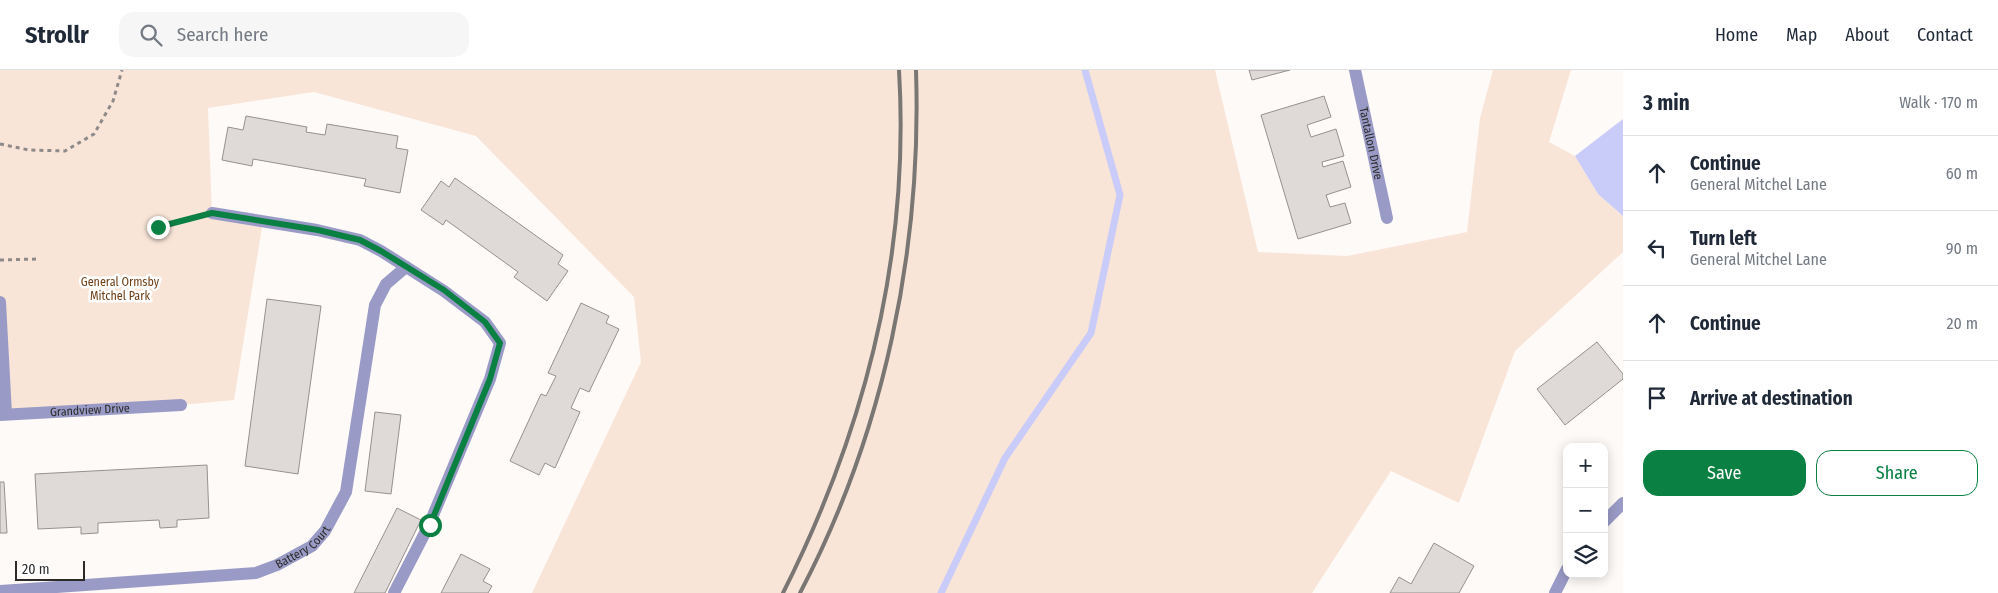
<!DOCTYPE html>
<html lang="en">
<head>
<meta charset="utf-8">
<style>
  body { margin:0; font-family:"Fira Sans Condensed",sans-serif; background:#f6f6f7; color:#1f2937 }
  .controls { position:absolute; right:15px; bottom:15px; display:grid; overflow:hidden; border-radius:10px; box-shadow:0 2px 12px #0003 }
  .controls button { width:45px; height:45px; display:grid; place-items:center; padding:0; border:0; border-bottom:1px solid #e0e1e3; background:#fff; color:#1f2937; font:25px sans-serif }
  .scale { position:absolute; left:15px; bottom:12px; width:70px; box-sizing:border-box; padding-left:5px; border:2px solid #2d2b2a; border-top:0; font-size:14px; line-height:18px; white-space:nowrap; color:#2d2b2a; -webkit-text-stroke:4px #fff; paint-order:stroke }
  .stop { position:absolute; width:15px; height:15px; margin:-11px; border:4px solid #0b8043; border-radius:50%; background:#fff }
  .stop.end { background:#0b8043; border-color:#fff; box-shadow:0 1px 5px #0008 }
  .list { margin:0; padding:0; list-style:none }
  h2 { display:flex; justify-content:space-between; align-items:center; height:65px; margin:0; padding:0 20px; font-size:21px }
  h2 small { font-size:16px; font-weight:400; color:#747a83 }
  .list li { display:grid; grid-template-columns:32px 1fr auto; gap:15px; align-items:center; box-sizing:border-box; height:75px; padding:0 20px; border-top:1px solid #e0e1e3 }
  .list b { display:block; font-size:19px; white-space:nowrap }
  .list p { margin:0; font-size:16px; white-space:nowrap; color:#747a83 }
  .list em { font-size:16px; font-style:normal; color:#747a83 }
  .actions { display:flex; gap:10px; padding:15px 20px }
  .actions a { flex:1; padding:11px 0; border:1px solid #0b8043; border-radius:15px; text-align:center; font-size:18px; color:#0b8043 }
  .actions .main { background:#0b8043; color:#fff }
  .icon { flex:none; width:28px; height:28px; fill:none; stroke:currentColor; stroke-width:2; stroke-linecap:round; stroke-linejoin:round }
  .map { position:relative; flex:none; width:1623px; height:523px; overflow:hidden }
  header { display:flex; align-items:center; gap:30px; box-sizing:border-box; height:70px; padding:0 25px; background:#fff; border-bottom:1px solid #e0e1e3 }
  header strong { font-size:24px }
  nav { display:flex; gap:28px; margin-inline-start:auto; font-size:18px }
  .search { width:350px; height:45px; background:#f6f6f7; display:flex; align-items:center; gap:12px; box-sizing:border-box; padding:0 18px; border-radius:15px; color:#747a83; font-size:19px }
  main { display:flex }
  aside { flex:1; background:#fff }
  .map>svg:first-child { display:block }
  .green { fill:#f9e5d8 }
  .water { fill:#c9cbf9 }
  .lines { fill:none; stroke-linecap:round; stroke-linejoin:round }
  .stream { stroke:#c9cbf9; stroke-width:7 }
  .building { fill:#dfdad8; stroke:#95918e }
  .path { stroke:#8d8a89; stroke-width:3; stroke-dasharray:4 4; stroke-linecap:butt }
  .minor { stroke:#999bc6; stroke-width:12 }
  .rail { stroke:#797674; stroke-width:4 }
  .route { stroke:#0b8043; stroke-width:6 }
  .labels { text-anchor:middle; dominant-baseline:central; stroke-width:5; stroke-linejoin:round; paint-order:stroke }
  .street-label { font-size:12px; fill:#2d2b2a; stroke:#fff }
  .park-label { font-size:12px; fill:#703e15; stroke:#fff }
</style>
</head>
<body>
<header>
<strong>Strollr</strong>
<div class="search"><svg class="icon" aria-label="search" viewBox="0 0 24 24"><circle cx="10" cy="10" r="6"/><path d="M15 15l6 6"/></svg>Search here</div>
<nav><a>Home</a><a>Map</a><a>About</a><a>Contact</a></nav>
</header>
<main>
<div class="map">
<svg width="1623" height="523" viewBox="0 0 1623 523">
  <rect width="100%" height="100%" fill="#fefaf7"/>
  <polygon class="green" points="0,0 1215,0 1258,182 1347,186 1467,162 1480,48 1493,0 1571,0 1549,72 1575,86 1598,124 1623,146 1623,182 1515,281 1459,433 1391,401 1312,523 532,523 641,292 634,227 476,66 314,22 208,38 212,143 263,151 234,330 181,335 0,345"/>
  <polygon class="water" points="1623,49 1623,146 1598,124 1575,86"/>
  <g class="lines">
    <polyline class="stream" points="941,523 1005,388 1091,263 1120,125 1085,0"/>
  </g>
  <g class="building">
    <polygon points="1249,0 1290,0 1252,10"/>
    <polygon points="1324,26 1331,47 1307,55 1311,67 1336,59 1344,86 1322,92 1323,97 1343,91 1351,117 1326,125 1330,137 1345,133 1351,153 1298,169 1261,45"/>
    <polygon points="246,46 307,57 306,62 325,65 327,54 398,66 396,78 408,80 400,123 364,116 366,109 253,89 252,96 222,90 228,57 243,60"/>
    <polygon points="455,108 563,185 558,194 568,201 547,231 514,207 518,202 446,150 443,155 421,140 441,111 449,117"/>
    <polygon points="267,229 321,236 298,404 245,396"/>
    <polygon points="581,233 609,246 606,253 619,259 589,322 580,318 571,338 580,342 555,398 545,393 539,405 510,391 541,324 546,326 556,306 548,303"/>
    <polygon points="1597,272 1623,304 1623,309 1565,355 1537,319"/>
    <polygon points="375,342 401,345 391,424 365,421"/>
    <polygon points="207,395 209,448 177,450 177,457 160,458 159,450 98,453 98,463 81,464 81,457 38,459 35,404"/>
    <polygon points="0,412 4,412 7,463 0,463"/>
    <polygon points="397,438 421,450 385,523 354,523"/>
    <polygon points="1434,473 1474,496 1459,523 1390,523 1399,507 1411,514"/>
    <polygon points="461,484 490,499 483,511 492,516 488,523 441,523"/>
  </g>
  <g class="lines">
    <g class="path">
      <polyline points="0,74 29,80 65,81 94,64 113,31 122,0"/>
      <polyline points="158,157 197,147"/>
      <polyline points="0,190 38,189"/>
    </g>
    <g class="minor">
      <path id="s1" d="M1355,0l32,148"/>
      <polyline points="212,143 317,160 360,170 381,181 444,221 485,252 500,273 490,309 429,455 394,523"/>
      <polyline points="0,232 6,344"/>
      <path id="s2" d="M0,345l181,-10"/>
      <polyline points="1604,452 1623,433"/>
      <path id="s3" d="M0,521l256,-18 21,-8 35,-19 13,-15 21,-39 29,-187 11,-21 20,-17"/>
      <polyline points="1555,523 1567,499"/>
    </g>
    <g class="rail">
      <path d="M783,523c82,-163 127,-339 116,-523"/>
      <path d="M800,523c84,-160 122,-343 116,-523"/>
    </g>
  </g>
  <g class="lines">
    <polyline class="route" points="158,157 212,143 318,160 360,170 381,181 444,220 485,252 500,273 490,309 430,455"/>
  </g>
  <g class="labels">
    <g class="street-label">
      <text stroke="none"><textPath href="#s1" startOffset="75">Tantallon Drive</textPath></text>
      <text stroke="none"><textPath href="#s2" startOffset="90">Grandview Drive</textPath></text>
      <text stroke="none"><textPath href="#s3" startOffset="311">Battery Court</textPath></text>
    </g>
    <g class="park-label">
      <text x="120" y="212">General Ormsby<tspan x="120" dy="14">Mitchel Park</tspan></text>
    </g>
  </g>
</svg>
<div class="controls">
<button>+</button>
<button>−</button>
<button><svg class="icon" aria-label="layers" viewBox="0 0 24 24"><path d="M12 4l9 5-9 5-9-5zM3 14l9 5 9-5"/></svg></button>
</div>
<div class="scale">20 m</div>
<div class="stop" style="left:430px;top:455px"></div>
<div class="stop end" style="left:158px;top:157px"></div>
</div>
<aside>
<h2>3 min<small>Walk · 170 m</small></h2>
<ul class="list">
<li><svg class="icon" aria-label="ahead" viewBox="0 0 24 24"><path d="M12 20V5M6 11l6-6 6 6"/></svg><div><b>Continue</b><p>General Mitchel Lane</p></div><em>60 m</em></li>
<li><svg class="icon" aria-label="left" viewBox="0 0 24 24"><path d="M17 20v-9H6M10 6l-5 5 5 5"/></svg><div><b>Turn left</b><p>General Mitchel Lane</p></div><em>90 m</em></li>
<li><svg class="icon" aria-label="ahead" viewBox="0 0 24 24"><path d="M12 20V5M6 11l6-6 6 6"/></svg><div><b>Continue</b></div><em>20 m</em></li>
<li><svg class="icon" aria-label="arrive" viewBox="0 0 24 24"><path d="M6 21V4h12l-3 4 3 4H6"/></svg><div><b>Arrive at destination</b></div></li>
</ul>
<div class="actions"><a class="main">Save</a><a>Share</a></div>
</aside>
</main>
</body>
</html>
